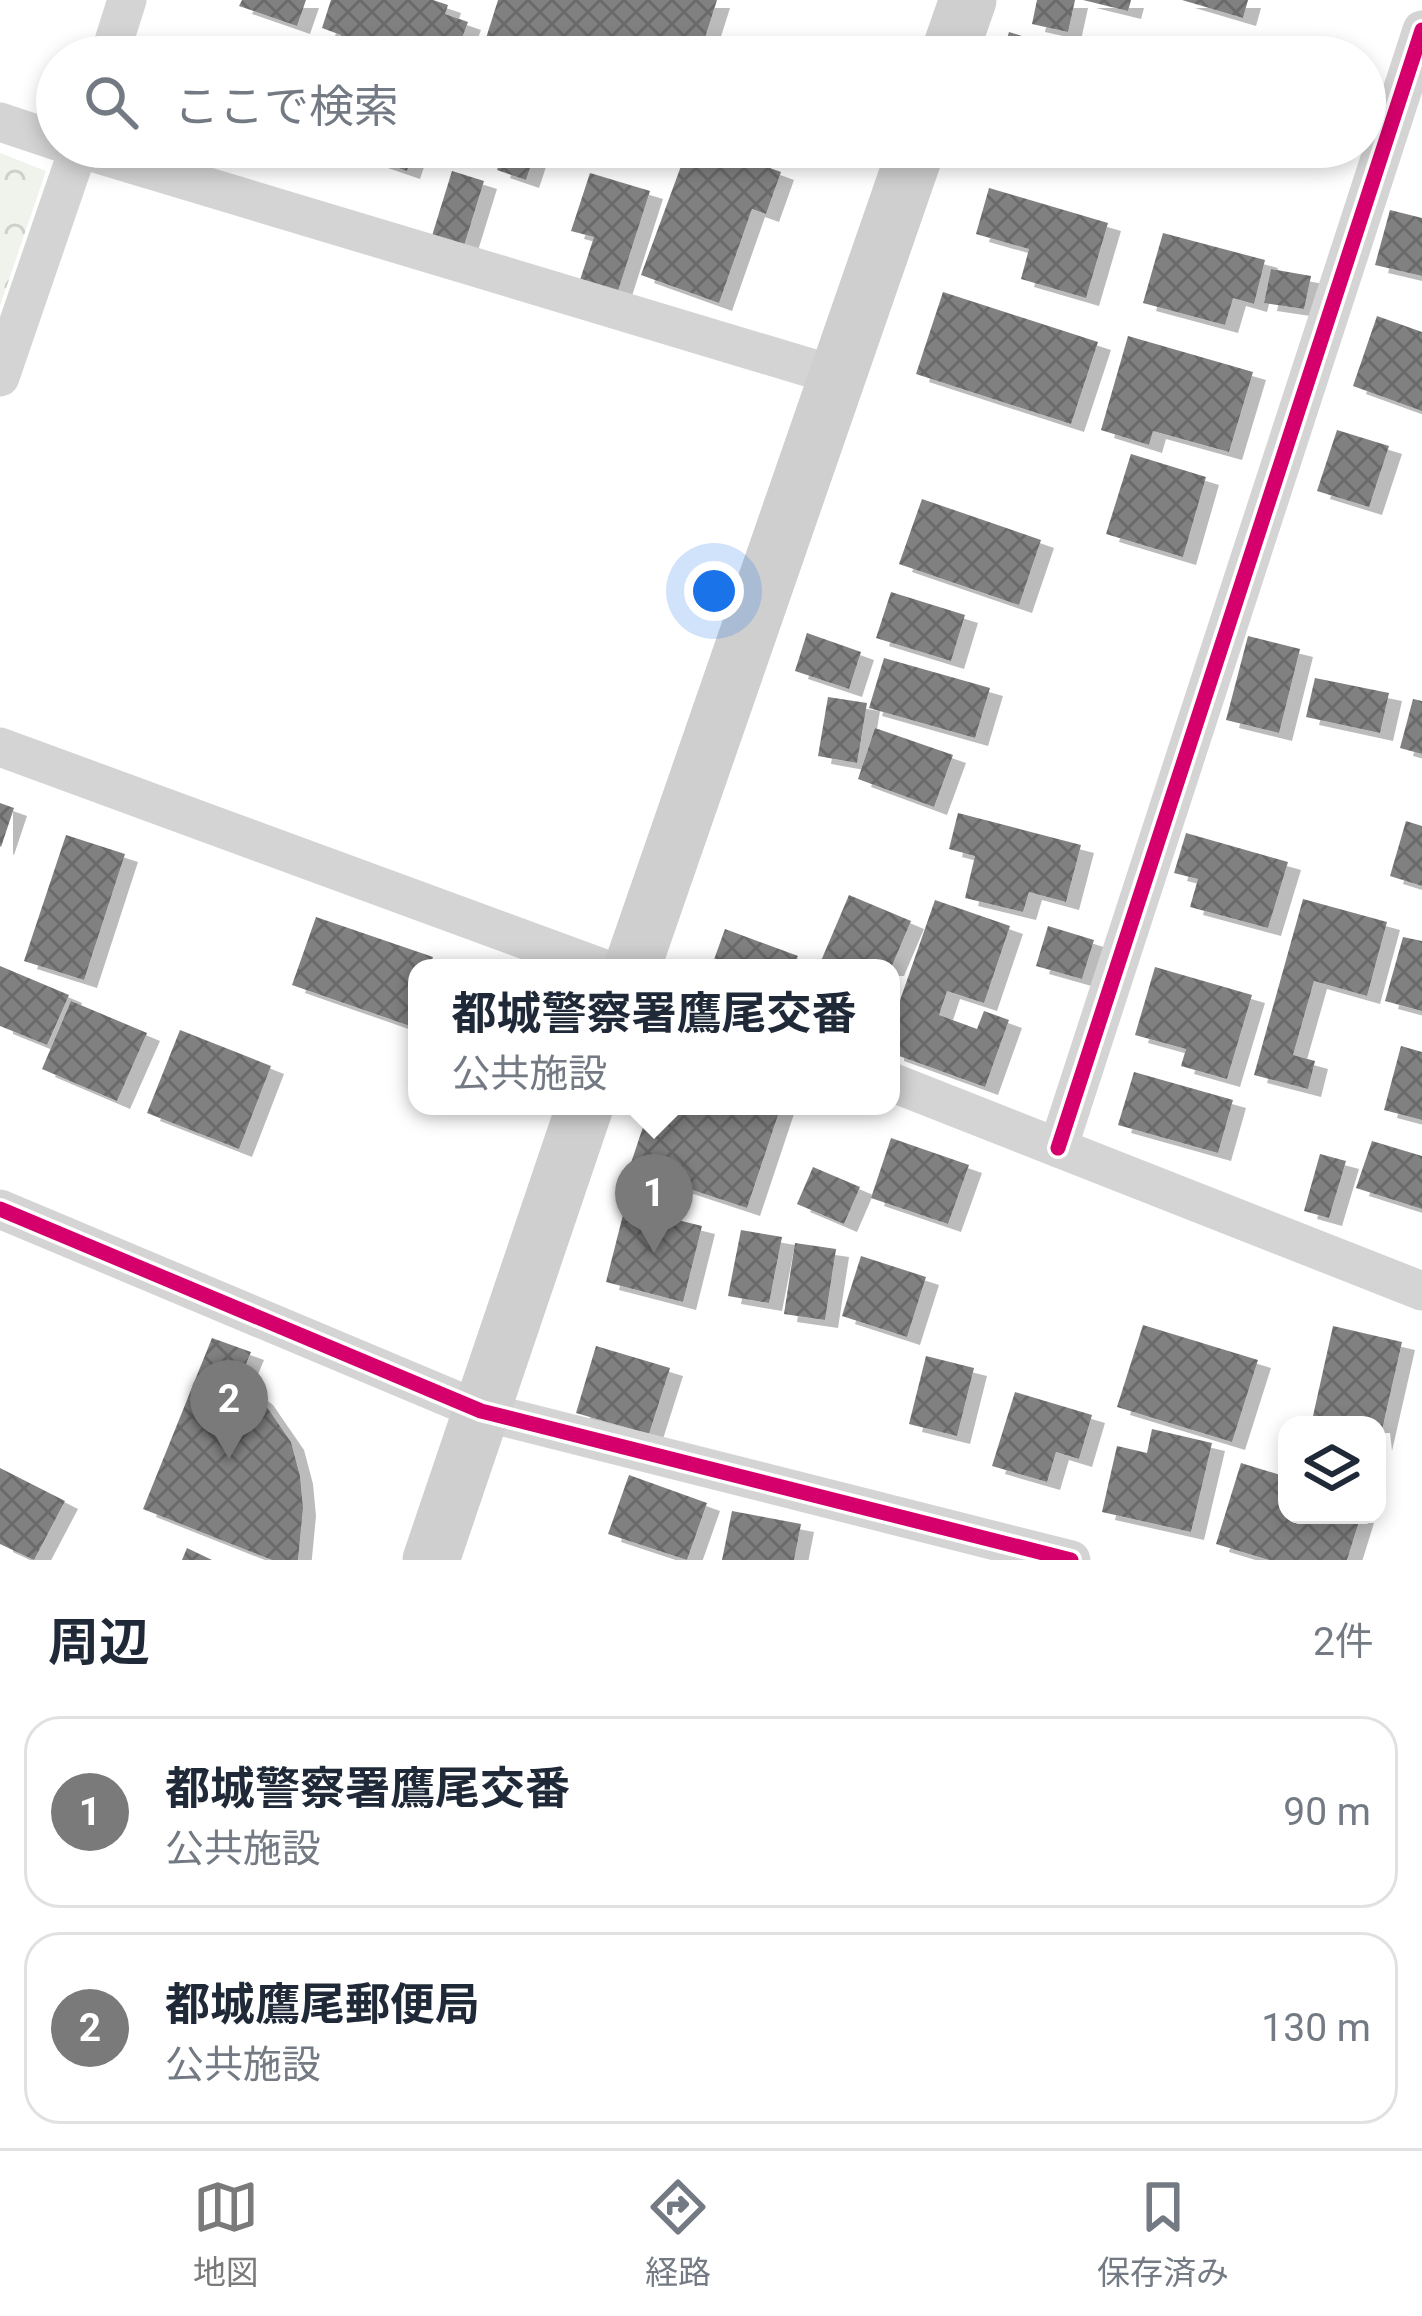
<!DOCTYPE html>
<html lang="ja">
<head>
<meta charset="utf-8">
<style>
  body { margin:0; font-family:Roboto,"Noto Sans JP",sans-serif; background:#f6f6f7; color:#1f2937 }
  .controls { position:absolute; right:36px; bottom:36px; display:grid; overflow:hidden; border-radius:24px; box-shadow:0 6px 18px #0003 }
  .controls button { width:108px; height:108px; display:grid; place-items:center; padding:0; border:0; border-bottom:3px solid #e0e1e3; background:#fff; color:#1f2937; font:60px sans-serif }
  .you { position:absolute; left:714px; top:591px; width:42px; height:42px; margin:-30px; border:9px solid #fff; border-radius:50%; background:#1a73e8; box-shadow:0 0 0 18px #1a73e833 }
  .badge { display:grid; place-items:center; width:78px; height:78px; border-radius:50%; background:#7a7a7a; color:#fff; font-size:39px; font-weight:700 }
  .pin { position:absolute; translate:-50% -99px; filter:drop-shadow(0 3px 6px #0008) }
  .pin::after { content:''; position:absolute; top:63px; width:42px; height:36px; background:inherit; clip-path:polygon(0 0,100% 0,50% 100%) }
  .popup { position:absolute; left:408px; top:959px; width:492px; height:156px; box-sizing:border-box; display:grid; place-content:center; border-radius:24px; background:#fff; filter:drop-shadow(0 3px 9px #0005); font-size:39px; white-space:nowrap; color:#747a83 }
  .popup b { font-size:45px; color:#1f2937 }
  .popup::after { content:''; position:absolute; left:50%; top:100%; margin-left:-24px; border:24px solid transparent; border-top-color:#fff }
  .list { margin:0; padding:0; list-style:none }
  h2 { display:flex; justify-content:space-between; align-items:center; height:156px; margin:0; padding:0 48px; font-size:51px }
  h2 small { font-size:39px; font-weight:400; color:#747a83 }
  .list li { display:grid; grid-template-columns:78px 1fr auto; gap:36px; align-items:center; box-sizing:border-box; height:192px; margin:0 24px 24px; padding:0 24px; border:3px solid #e0e1e3; border-radius:36px }
  .list b { display:block; font-size:45px; white-space:nowrap }
  .list p { margin:0; font-size:39px; white-space:nowrap; color:#747a83 }
  .list em { font-size:39px; font-style:normal; color:#747a83 }
  .icon { flex:none; width:66px; height:66px; fill:none; stroke:currentColor; stroke-width:2; stroke-linecap:round; stroke-linejoin:round }
  .map { position:relative; flex:none; width:1422px; height:1560px; overflow:hidden }
  .search { position:absolute; background:#fff; box-shadow:0 6px 18px #0003; left:36px; right:36px; top:36px; height:132px; display:flex; align-items:center; gap:30px; box-sizing:border-box; padding:0 42px; border-radius:66px; color:#747a83; font-size:45px }
  .sheet { height:588px; background:#fff }
  nav { display:flex; justify-content:space-around; align-items:center; box-sizing:border-box; height:168px; border-top:3px solid #e0e1e3; background:#fff; font-size:33px; color:#747a83 }
  nav a { display:grid; justify-items:center; gap:6px }
  nav .on { color:#7a7a7a }
  .map>svg:first-child { display:block }
  .park { fill:url(#park-crowns) }
  .building { fill:url(#building-cross-hatch); filter:url(#shadow) }
  .lines { fill:none; stroke-linecap:round; stroke-linejoin:round }
  .street { stroke:#d4d4d4; stroke-width:39 }
  .secondary { stroke:#cfcfcf; stroke-width:57 }
  .cycleway-casing { stroke:#fff; stroke-width:22 }
  .cycleway { stroke:#d6006c; stroke-width:15 }
</style>
</head>
<body>
<div class="map">
<svg width="1422" height="1560" viewBox="0 0 1422 1560">
  <defs>
    <pattern id="park-crowns" width="20" height="18" patternUnits="userSpaceOnUse" patternTransform="scale(3)"><rect width="20" height="18" fill="#f0f2ec"/><path d="M2 6a3 3 0 1 1 6 0M12 15a3 3 0 1 1 6 0" fill="none" stroke="#ced0cb"/></pattern>
    <pattern id="building-cross-hatch" width="8" height="8" patternUnits="userSpaceOnUse" patternTransform="scale(3)"><rect width="8" height="8" fill="#818181"/><path d="M0 0l8 8M0 8l8-8" fill="none" stroke="#6a6a6a"/></pattern>
    <filter id="shadow"><feDropShadow dx="13" dy="8" stdDeviation="0" flood-color="#0004"/></filter>
  </defs>
  <rect width="100%" height="100%" fill="#fff"/>
  <polygon class="park" points="0,153 46,171 0,306"/>
  <g class="building">
    <polygon points="242,0 306,0 297,26 239,6"/>
    <polygon points="331,0 433,0 448,5 445,14 468,22 455,57 442,54 441,57 369,57 338,46 341,35 322,28"/>
    <polygon points="498,0 717,0 699,57 501,57 482,51"/>
    <polygon points="1037,0 1075,0 1068,32 1032,24"/>
    <polygon points="1083,0 1131,0 1128,11"/>
    <polygon points="1182,0 1248,0 1243,18"/>
    <polygon points="1009,32 1085,56 1085,57 1001,57"/>
    <polygon points="148,41 196,56 196,57 143,57"/>
    <polygon points="337,147 415,147 407,171"/>
    <polygon points="505,147 537,147 526,180 497,170"/>
    <polygon points="688,147 712,147 781,172 766,214 752,209 719,303 641,275"/>
    <polygon points="452,171 484,181 463,249 431,239"/>
    <polygon points="590,173 650,191 618,291 580,280 594,237 571,231"/>
    <polygon points="989,188 1108,223 1086,298 1021,279 1029,249 976,234"/>
    <polygon points="1390,210 1422,218 1422,276 1375,265"/>
    <polygon points="1163,233 1265,260 1254,304 1233,298 1225,325 1143,303"/>
    <polygon points="1271,269 1311,276 1304,309 1264,303"/>
    <polygon points="943,292 1098,342 1071,424 916,374"/>
    <polygon points="1377,316 1422,332 1422,411 1353,386"/>
    <polygon points="1128,336 1253,372 1229,452 1153,431 1149,445 1101,430"/>
    <polygon points="1337,430 1389,446 1369,507 1317,491"/>
    <polygon points="1131,454 1206,477 1183,557 1106,534"/>
    <polygon points="922,499 1041,540 1019,605 899,564"/>
    <polygon points="891,592 965,615 951,661 876,638"/>
    <polygon points="807,633 861,652 849,689 795,671"/>
    <polygon points="1248,636 1300,649 1279,733 1226,720"/>
    <polygon points="884,658 990,688 975,738 869,708"/>
    <polygon points="1315,678 1389,693 1380,733 1306,717"/>
    <polygon points="828,697 867,703 857,763 818,756"/>
    <polygon points="1413,699 1422,701 1422,754 1400,748"/>
    <polygon points="875,728 953,755 934,807 858,779"/>
    <polygon points="0,803 14,808 1,847 0,846"/>
    <polygon points="958,813 1081,845 1066,902 1029,892 1023,912 965,898 975,856 949,849"/>
    <polygon points="1406,821 1422,826 1422,886 1390,876"/>
    <polygon points="1186,833 1288,862 1268,928 1190,907 1198,879 1174,873"/>
    <polygon points="66,835 125,854 84,980 24,961"/>
    <polygon points="849,895 911,921 891,968 818,968"/>
    <polygon points="1303,899 1387,922 1367,996 1314,981 1293,1055 1315,1061 1308,1089 1254,1075"/>
    <polygon points="935,900 1010,926 984,1003 947,991 939,1015 977,1029 984,1011 1009,1020 985,1087 891,1053 891,1026"/>
    <polygon points="316,917 433,957 429,968 417,968 417,1004 410,1026 292,985"/>
    <polygon points="1048,926 1094,940 1082,979 1036,966"/>
    <polygon points="725,929 798,956 793,968 711,968"/>
    <polygon points="1403,937 1422,941 1422,1011 1385,1001"/>
    <polygon points="0,966 69,995 47,1045 0,1026"/>
    <polygon points="1155,967 1252,995 1227,1079 1181,1066 1186,1049 1135,1035"/>
    <polygon points="71,1001 147,1033 117,1101 42,1069"/>
    <polygon points="180,1030 271,1066 239,1149 147,1113"/>
    <polygon points="1401,1046 1422,1052 1422,1120 1384,1110"/>
    <polygon points="1134,1072 1233,1100 1218,1153 1118,1125"/>
    <polygon points="650,1106 781,1106 747,1208 629,1169"/>
    <polygon points="891,1138 969,1165 948,1224 871,1198"/>
    <polygon points="1372,1141 1422,1156 1422,1209 1356,1188"/>
    <polygon points="1320,1154 1346,1161 1329,1218 1304,1211"/>
    <polygon points="813,1167 860,1187 844,1224 797,1204"/>
    <polygon points="625,1207 702,1226 683,1302 606,1282"/>
    <polygon points="741,1230 782,1237 769,1303 728,1296"/>
    <polygon points="795,1243 836,1249 825,1320 784,1314"/>
    <polygon points="861,1256 926,1277 907,1337 842,1316"/>
    <polygon points="1143,1325 1258,1360 1232,1442 1117,1407"/>
    <polygon points="1333,1326 1402,1342 1379,1443 1377,1425 1311,1425"/>
    <polygon points="212,1338 251,1352 239,1381 260,1397 291,1442 300,1476 303,1508 298,1560 272,1560 143,1509"/>
    <polygon points="596,1346 670,1368 649,1434 576,1413"/>
    <polygon points="926,1356 974,1368 957,1436 909,1424"/>
    <polygon points="1015,1392 1092,1415 1079,1459 1056,1452 1047,1482 992,1466"/>
    <polygon points="1152,1429 1212,1443 1191,1532 1102,1512 1117,1446 1147,1453"/>
    <polygon points="1241,1463 1287,1477 1287,1515 1361,1515 1347,1560 1269,1560 1216,1544"/>
    <polygon points="0,1468 65,1501 34,1560 0,1544"/>
    <polygon points="629,1475 707,1503 687,1560 608,1534"/>
    <polygon points="732,1511 801,1524 794,1560 722,1560"/>
    <polygon points="187,1548 212,1560 182,1560"/>
  </g>
  <g class="lines">
    <g class="street">
      <polyline points="109,57 127,0"/>
      <polyline points="0,122 57,141"/>
      <polyline points="75,147 837,376"/>
      <polyline points="0,377 79,147"/>
      <polyline points="0,747 602,968"/>
      <polyline points="891,1082 1422,1291"/>
      <polyline points="1058,1148 1422,30"/>
      <polyline points="0,1209 481,1411 1071,1560"/>
    </g>
    <g class="secondary">
      <polyline points="948,57 968,0"/>
      <polyline points="632,968 917,147"/>
      <polyline points="431,1560 585,1106"/>
    </g>
    <defs>
      <g id="cycleway">
        <polyline points="1058,1148 1422,30"/>
        <polyline points="0,1209 481,1411 1071,1560"/>
      </g>
    </defs>
    <use href="#cycleway" class="cycleway-casing"/>
    <use href="#cycleway" class="cycleway"/>
  </g>
</svg>
<div class="controls">
<button><svg class="icon" aria-label="layers" viewBox="0 0 24 24"><path d="M12 4l9 5-9 5-9-5zM3 14l9 5 9-5"/></svg></button>
</div>
<div class="you"></div>
<div class="pin badge" style="left:654px;top:1253px">1</div>
<div class="popup"><b>都城警察署鷹尾交番</b>公共施設</div>
<div class="pin badge" style="left:229px;top:1459px">2</div>
<div class="search"><svg class="icon" aria-label="search" viewBox="0 0 24 24"><circle cx="10" cy="10" r="6"/><path d="M15 15l6 6"/></svg>ここで検索</div>
</div>
<section class="sheet">
<h2>周辺<small>2件</small></h2>
<ul class="list">
<li><span class="badge">1</span><div><b>都城警察署鷹尾交番</b><p>公共施設</p></div><em>90 m</em></li>
<li><span class="badge">2</span><div><b>都城鷹尾郵便局</b><p>公共施設</p></div><em>130 m</em></li>
</ul>
</section>
<nav>
<a class="on"><svg class="icon" aria-label="map" viewBox="0 0 24 24"><path d="M3 6l6-2 6 2 6-2v14l-6 2-6-2-6 2zM9 4v14M15 6v14"/></svg>地図</a>
<a><svg class="icon" aria-label="directions" viewBox="0 0 24 24"><path d="M12 3l9 9-9 9-9-9zM9 14v-3h6M13 9l2 2-2 2"/></svg>経路</a>
<a><svg class="icon" aria-label="saved" viewBox="0 0 24 24"><path d="M7 4h10v16l-5-4-5 4z"/></svg>保存済み</a>
</nav>
</body>
</html>
